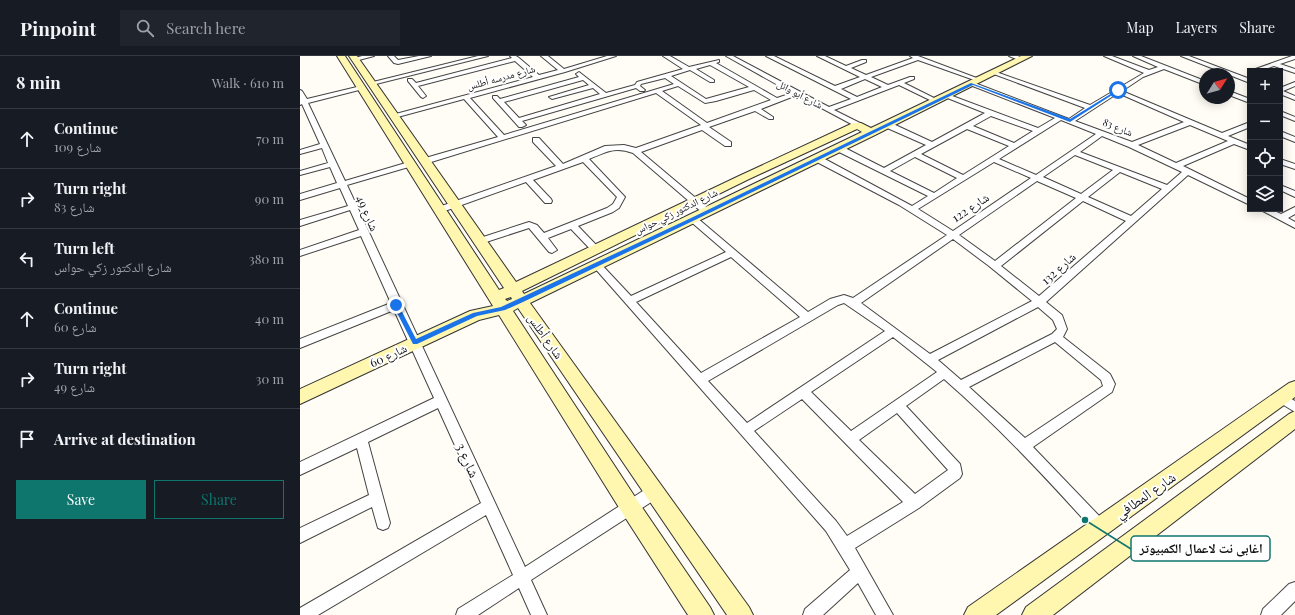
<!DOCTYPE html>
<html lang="en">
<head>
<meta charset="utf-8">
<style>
  body { margin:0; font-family:"Playfair Display","Noto Naskh Arabic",serif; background:#20242c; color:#f1f3f6 }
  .controls { position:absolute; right:12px; top:12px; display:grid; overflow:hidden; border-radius:0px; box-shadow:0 2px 10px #0003 }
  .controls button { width:36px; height:36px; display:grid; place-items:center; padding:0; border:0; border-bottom:1px solid #363941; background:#171b24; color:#f1f3f6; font:20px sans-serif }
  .compass { position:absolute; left:899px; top:12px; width:36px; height:36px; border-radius:50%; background:#171b24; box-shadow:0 2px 10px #0003; rotate:53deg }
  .stop { position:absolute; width:12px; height:12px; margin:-9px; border:3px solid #1a73e8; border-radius:50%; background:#fff }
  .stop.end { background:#1a73e8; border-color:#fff; box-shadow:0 1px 4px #0008 }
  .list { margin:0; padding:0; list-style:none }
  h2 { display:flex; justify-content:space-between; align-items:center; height:52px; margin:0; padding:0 16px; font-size:17px }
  h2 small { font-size:13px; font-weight:400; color:#9ea1a6 }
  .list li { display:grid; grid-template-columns:26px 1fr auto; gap:12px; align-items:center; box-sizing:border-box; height:60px; padding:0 16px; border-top:1px solid #363941 }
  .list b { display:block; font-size:15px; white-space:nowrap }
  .list p { margin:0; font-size:13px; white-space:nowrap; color:#9ea1a6 }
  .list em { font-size:13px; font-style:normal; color:#9ea1a6 }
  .actions { display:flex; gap:8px; padding:12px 16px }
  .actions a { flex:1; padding:9px 0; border:1px solid #0f766e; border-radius:0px; text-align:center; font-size:14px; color:#0f766e }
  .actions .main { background:#0f766e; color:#fff }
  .icon { flex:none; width:22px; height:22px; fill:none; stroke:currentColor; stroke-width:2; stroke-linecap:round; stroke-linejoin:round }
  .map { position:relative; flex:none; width:995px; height:559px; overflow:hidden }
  header { display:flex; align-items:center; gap:24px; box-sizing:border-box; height:56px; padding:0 20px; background:#171b24; border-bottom:1px solid #363941 }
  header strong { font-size:19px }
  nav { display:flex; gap:22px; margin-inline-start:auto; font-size:14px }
  .search { width:280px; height:36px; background:#20242c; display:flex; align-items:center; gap:10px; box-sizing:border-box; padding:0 14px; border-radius:0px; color:#9ea1a6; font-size:15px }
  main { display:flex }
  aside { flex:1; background:#171b24 }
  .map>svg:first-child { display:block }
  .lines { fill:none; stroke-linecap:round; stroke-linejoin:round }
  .street-casing { stroke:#444; stroke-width:2 }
  .secondary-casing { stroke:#333; stroke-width:2 }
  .street { fill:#fff; fill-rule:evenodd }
  .secondary { fill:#fff6b0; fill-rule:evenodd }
  .route { fill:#1a73e8 }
  .labels { text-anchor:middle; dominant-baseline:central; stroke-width:4; stroke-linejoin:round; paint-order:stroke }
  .far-street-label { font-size:10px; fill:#111; stroke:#fff }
  .street-label { font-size:12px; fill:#111; stroke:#fff }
  .near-street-label { font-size:14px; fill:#111; stroke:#fff }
  .leader { fill:none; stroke:#0f766e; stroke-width:1.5 }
  .callout-dot { fill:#0f766e; stroke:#fff; stroke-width:1.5 }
  .callout { fill:#fff; stroke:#0f766e; stroke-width:1.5 }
  .callout-label { font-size:13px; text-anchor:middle; font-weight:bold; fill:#111 }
</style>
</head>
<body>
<header>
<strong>Pinpoint</strong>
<div class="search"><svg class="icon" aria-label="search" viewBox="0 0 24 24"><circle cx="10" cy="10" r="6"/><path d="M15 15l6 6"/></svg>Search here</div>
<nav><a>Map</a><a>Layers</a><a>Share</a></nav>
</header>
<main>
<aside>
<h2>8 min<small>Walk · 610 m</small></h2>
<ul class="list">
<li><svg class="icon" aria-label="ahead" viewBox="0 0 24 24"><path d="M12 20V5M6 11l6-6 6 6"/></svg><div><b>Continue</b><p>شارع 109</p></div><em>70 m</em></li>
<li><svg class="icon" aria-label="right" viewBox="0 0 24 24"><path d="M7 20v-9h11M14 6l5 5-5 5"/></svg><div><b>Turn right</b><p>شارع 83</p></div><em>90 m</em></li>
<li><svg class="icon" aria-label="left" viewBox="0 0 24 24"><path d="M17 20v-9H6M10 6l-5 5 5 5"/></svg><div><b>Turn left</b><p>شارع الدكتور زكي حواس</p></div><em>380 m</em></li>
<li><svg class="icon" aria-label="ahead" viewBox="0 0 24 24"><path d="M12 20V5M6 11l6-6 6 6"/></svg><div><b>Continue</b><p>شارع 60</p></div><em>40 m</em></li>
<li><svg class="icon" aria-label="right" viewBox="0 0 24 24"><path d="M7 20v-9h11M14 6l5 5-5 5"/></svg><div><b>Turn right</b><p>شارع 49</p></div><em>30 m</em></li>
<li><svg class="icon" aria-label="arrive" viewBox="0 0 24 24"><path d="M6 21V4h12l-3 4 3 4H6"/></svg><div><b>Arrive at destination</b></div></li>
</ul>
<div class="actions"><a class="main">Save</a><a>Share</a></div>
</aside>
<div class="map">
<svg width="995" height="559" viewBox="0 0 995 559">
  <rect width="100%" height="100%" fill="#fffdf5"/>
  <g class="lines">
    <defs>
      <g id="street">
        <polygon points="62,0 74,0 55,5 52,3"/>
        <polygon points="88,0 94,0 98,4 119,0 131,0 98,8 94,7"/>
        <polygon points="178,0 188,0 72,29 69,27"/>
        <path d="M210,0h6l3,2 20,17 19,-5 -17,-14h7l16,13 43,-13h9l-51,16 -95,26 34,37 170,-51 -9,-6 -24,6 -1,2 5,4 -1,1h-4l-4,-3 -114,33 4,4 -4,2h-3l-26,-29v-2h4l3,3 79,-22 -3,-3 3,-2 27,21 29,-8 2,-3 46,-13 -20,-13h7l19,11 30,-7v2l-3,1 61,35 15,-5 -66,-37h7l96,51 22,-8 -85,-43h8l61,30 25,-9 -43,-21h8l21,10 16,-6h4v2l-15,6 15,7 47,-17 -3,-2h8l64,24 -5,1 -59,-21 -47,17 17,8 22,-8h4v2l-10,4 34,17v2h-4l-35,-17 -65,25 26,13v4h-3l-60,-32 -36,14 12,8v2h-4l-14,-8 -46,16 22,15v4h-6l-23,-16 -61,22 69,58 1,2 -1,2h-6l-71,-61c-18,-7 -27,-1 -44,6l36,38 -6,11 -6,4 -35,14 23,24 -5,3 -3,-1 -22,-23 -23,9 9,12 -5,3 -3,-1 -20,-24 -49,16 -5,-3 2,-2 52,-17 8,3 7,8 63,-25 6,-4 4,-7 -1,-1 -33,-34 -50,18 18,19 1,2 -1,2h-6l-19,-21 -84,30 -3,1 -4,-3 1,-2 120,-42 -23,-24v-4h6l24,26 42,-18 19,-1 12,3 65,-23 -45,-32 -228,70h-6v-4l76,-22 -34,-38 -70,19 -2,-1v-2l141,-38 -18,-16 -97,25 8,10 -3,2 -2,-1 -13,-16v-2h4l4,4 96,-25zM410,9l39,22 -43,12 -35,-23 19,-6 20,12h4v-2l-18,-11zM565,23l17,8 -25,10 -16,-8zM283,24l6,5 -40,12 3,2 41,-11 7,6 -81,24 -15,-16zM378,30l27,17 11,-2 38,-11 17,10 -64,23 -45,-32z"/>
        <polygon points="709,0 718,0 724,3 721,5"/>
        <path d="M804,0h8l37,14 9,-3 -25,-11h8l64,25v4l-41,-16 -21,8 -21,14 100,42 28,-11v5l-22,9 22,9v5l-16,-6 -51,22 67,33v6l-62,-30 -142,127 16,13 5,14 -4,8 47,37 5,10 -3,8 -79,55 72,75 2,5 -2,5 -5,2 -5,-2c-48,-53 -97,-106 -151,-153l-38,27 54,58 2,10 -2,4 -41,30 -64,40 38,67h-17l-18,-32 -35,32h-20l2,-6 45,-39 -24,-39 -234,-266 2,-2h6l31,33 95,-44 -36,-31 -1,-2 1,-2h6l112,95 22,-13 14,-4 9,3 94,-63 -48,-30 -84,-44v-4h6l91,49 16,-10 -93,-46v-4h6l43,22 42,-23 -41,-18v-4h6l41,19 53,-29 -40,-16 -1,-1 3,-2 91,34 17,-10 -85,-33 -1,-1 3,-2 97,37 16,-11 -94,-35 5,-1 94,33 54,-32zM818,37l66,29 -52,20 -57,-21zM691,60l42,15 -19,12 -41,-17zM761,64l35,14 -60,41 -37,-16zM890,69l38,16 -52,22 -38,-18zM667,73l42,17 -46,29 -42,-21zM802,80l27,11 53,25 -15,13 -87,-33zM775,99l38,15 -32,24 -38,-17zM615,101l42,21 -23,15 -44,-22zM694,106l37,16 -78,53 -35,-22zM820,116l42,17 -31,27 -43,-19zM737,125l39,17 -81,63 -36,-26zM783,145l43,20 -87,75 -38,-30zM653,183l36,27 43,35 -102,53 -69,-51zM431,201l69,60 -99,56 -65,-71zM544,247l41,28 -138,92 -39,-42 130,-76zM738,251l15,13 4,9 -5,5 -91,46 -23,-20zM593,281l44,35 -86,59 -40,-39zM755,286l46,38 2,6 -78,52 -56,-51zM502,343l101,103 -56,34 -11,-15 -82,-90zM597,357l51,57 -33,24 -56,-54z"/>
        <polygon points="881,0 889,0 950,23 950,27"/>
        <polygon points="992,0 995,0 995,3 980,8 995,13 995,17 974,10 959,15 950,15"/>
        <polygon points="995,26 995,30 983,35 995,40 995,44 980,38 980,32"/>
        <polygon points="61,30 63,31 63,33 8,47 45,125 109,106 113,108 112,110 47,129 225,511 349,431 354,430 359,431 361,436 359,441 231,524 247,559 231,559 219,532 178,559 156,559 158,553 213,519 186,459 18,559 0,559 0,552 181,447 138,352 68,386 90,467 88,472 83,474 78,472 72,451 0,487 0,472 69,439 57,392 0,419 0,406 134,342 94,254 0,292 0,283 91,247 61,180 0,200 0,194 59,174 50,154 0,170 0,164 48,150 40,132 0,144 0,138 37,127 30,111 0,119 0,115 28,107 22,92 0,98 0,94 20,88 2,48 0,49 0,34 2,35 7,43"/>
        <polygon points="929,35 950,43 950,47 929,39"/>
        <polygon points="980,55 995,61 995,65 980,59"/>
        <polygon points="980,75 995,81 995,86 980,80"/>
        <polygon points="980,103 995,108 995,113 980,108"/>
        <polygon points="980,129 995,135 995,141 980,134"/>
        <polygon points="995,151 995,158 988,162 995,166 995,172 959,153 970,153 981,158"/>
        <polygon points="981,337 995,345 995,356 977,345 975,342 977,339"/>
        <polygon points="995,526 995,545 981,559 961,559 963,553 989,528"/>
      </g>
      <g id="secondary">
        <path d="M37,0h8l154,234 5,-2 -155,-232h8l159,226 223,-106 114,-53h8l10,5 150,-72h11l-157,79 -345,168 219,304 4,8h-26l-209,-307 -5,3 124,189 73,107 4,8h-26l-65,-101 -124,-199 -20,5 -179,84v-15l170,-78 23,-5zM557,73l5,3 -338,162 -2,-3 225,-111zM211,241l1,2 -5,2 -2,-2z"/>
        <polygon points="995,325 995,341 696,559 664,559 668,551 989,327"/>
        <polygon points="995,355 995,373 753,559 722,559 726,551 989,358"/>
      </g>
    </defs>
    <use href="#street" class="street-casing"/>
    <use href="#secondary" class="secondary-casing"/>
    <use href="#street" class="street"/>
    <use href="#secondary" class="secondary"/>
  </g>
  <polygon class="route" points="671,27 770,63 817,34 820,34 770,66 673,29 395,164 223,246 205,254 177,260 117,288 113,288 93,249 96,247 98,248 116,283 173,257 201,251 391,162"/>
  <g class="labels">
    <g class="far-street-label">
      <text transform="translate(201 21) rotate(-15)">شارع مدرسه أطلس</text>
      <text transform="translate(500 38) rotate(28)">شارع أبو وائل</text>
      <text transform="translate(818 71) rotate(22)">شارع 83</text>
      <text transform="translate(376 155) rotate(-26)">شارع الدكتور زكي حواس</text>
    </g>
    <g class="street-label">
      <text transform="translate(670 151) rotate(-34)">شارع 122</text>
      <text transform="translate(68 157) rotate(66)">شارع 49</text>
      <text transform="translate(758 212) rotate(-42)">شارع 132</text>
      <text transform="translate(246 280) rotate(55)">شارع أطلس</text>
      <text transform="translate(88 299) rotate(-25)">شارع 60</text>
    </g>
    <g class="near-street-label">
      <text transform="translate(168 404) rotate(65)">شارع 3</text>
      <text transform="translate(845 439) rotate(-35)">شارع المطافي</text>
    </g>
  </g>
  <path class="leader" d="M785 464L831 493"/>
  <circle class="callout-dot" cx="785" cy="464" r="4"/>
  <rect class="callout" x="831" y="480" width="139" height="25" rx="4"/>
  <g class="callout-label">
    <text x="901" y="497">اغابى نت لاعمال الكمبيوتر</text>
  </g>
</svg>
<div class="controls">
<button>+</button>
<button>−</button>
<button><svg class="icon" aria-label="locate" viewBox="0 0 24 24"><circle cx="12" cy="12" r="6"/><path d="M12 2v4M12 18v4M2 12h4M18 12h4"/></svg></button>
<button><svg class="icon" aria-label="layers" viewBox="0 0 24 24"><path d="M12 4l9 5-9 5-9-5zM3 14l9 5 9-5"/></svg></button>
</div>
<svg class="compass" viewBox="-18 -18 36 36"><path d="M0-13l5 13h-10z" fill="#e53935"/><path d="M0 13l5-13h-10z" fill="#9ea1a6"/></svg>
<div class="stop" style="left:818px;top:34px"></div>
<div class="stop end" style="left:96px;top:249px"></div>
</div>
</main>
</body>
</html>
